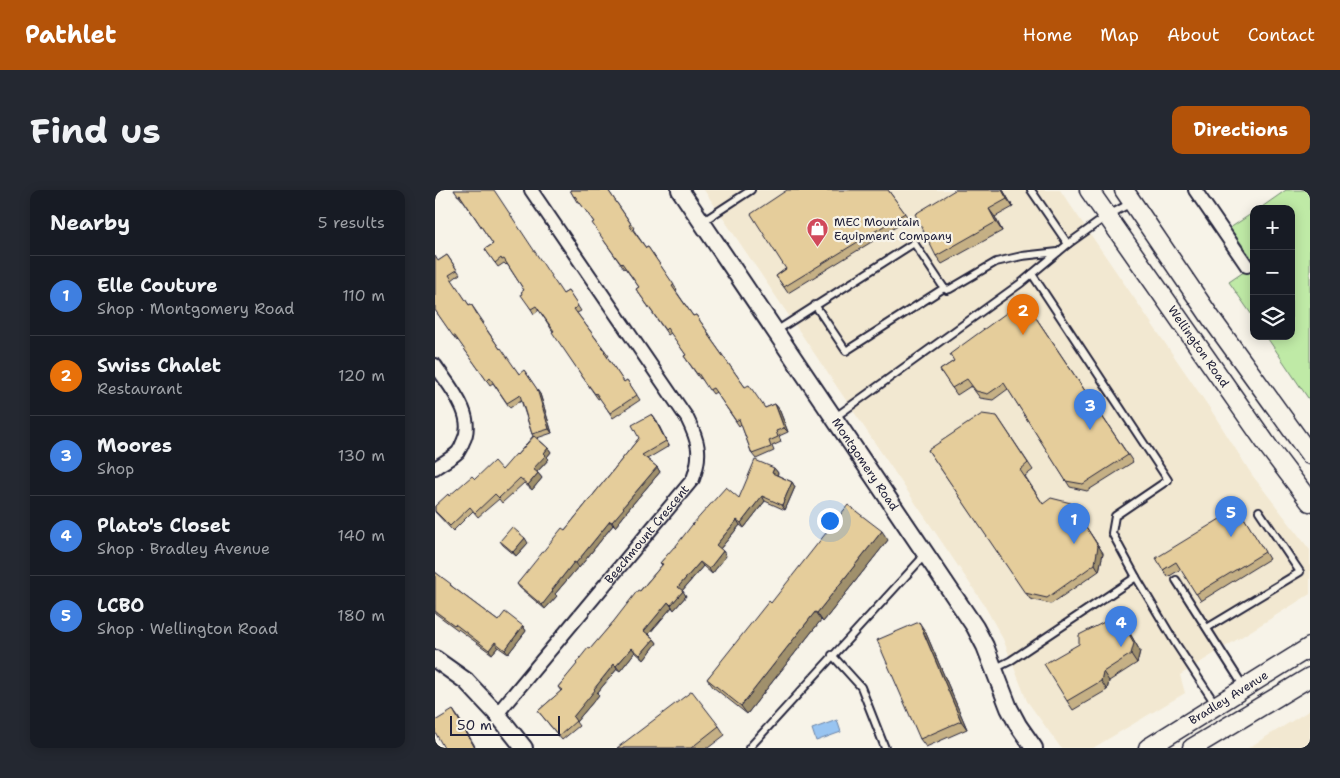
<!DOCTYPE html>
<html lang="en">
<head>
<meta charset="utf-8">
<style>
  body { margin:0; font-family:"Shantell Sans",sans-serif; background:#242831; color:#f1f3f6 }
  .controls { position:absolute; right:15px; top:15px; display:grid; overflow:hidden; border-radius:10px; box-shadow:0 2px 12px #0003 }
  .controls button { width:45px; height:45px; display:grid; place-items:center; padding:0; border:0; border-bottom:1px solid #363941; background:#171b24; color:#f1f3f6; font:25px sans-serif }
  .scale { position:absolute; left:15px; bottom:12px; width:110px; box-sizing:border-box; padding-left:5px; border:2px solid #22223b; border-top:0; font-size:14px; line-height:18px; white-space:nowrap; color:#22223b; -webkit-text-stroke:4px #f7f3e8; paint-order:stroke }
  .you { position:absolute; left:394px; top:330px; width:18px; height:18px; margin:-12px; border:4px solid #fff; border-radius:50%; background:#1a73e8; box-shadow:0 0 0 8px #1a73e833 }
  .badge { display:grid; place-items:center; width:32px; height:32px; border-radius:50%; background:#b45309; color:#fff; font-size:16px; font-weight:700 }
  .pin { position:absolute; translate:-50% -41px; filter:drop-shadow(0 1px 2px #0008) }
  .pin::after { content:''; position:absolute; top:26px; width:18px; height:15px; background:inherit; clip-path:polygon(0 0,100% 0,50% 100%) }
  .list { margin:0; padding:0; list-style:none }
  h2 { display:flex; justify-content:space-between; align-items:center; height:65px; margin:0; padding:0 20px; font-size:21px }
  h2 small { font-size:16px; font-weight:400; color:#9ea1a6 }
  .list li { display:grid; grid-template-columns:32px 1fr auto; gap:15px; align-items:center; box-sizing:border-box; height:80px; padding:0 20px; border-top:1px solid #363941 }
  .list b { display:block; font-size:19px; white-space:nowrap }
  .list p { margin:0; font-size:16px; white-space:nowrap; color:#9ea1a6 }
  .list em { font-size:16px; font-style:normal; color:#9ea1a6 }
  .icon { flex:none; width:28px; height:28px; fill:none; stroke:currentColor; stroke-width:2; stroke-linecap:round; stroke-linejoin:round }
  .map { position:relative; flex:none; width:875px; height:558px; overflow:hidden; border-radius:10px }
  header { display:flex; align-items:center; gap:30px; box-sizing:border-box; height:70px; padding:0 25px; background:#b45309; color:#fff }
  header strong { font-size:24px }
  nav { display:flex; gap:28px; margin-inline-start:auto; font-size:18px }
  .intro { display:flex; align-items:center; justify-content:space-between; box-sizing:border-box; height:120px; padding:0 30px }
  h1 { margin:0; font-size:35px }
  .button { padding:12px 22px; border-radius:10px; background:#b45309; color:#fff; font-size:18px; font-weight:700 }
  main { display:flex; gap:30px; padding:0 30px }
  aside { flex:1; background:#171b24; border-radius:10px; box-shadow:0 2px 12px #0003 }
  .map>svg:first-child { display:block }
  .built { fill:#f2e8d1 }
  .green { fill:#bfeaa6; stroke:#708670 }
  .water { fill:#98c4f1; stroke:#6983a8 }
  .lines { fill:none; stroke-linecap:round; stroke-linejoin:round }
  .service-casing { stroke:#22223b; stroke-width:10 }
  .minor-casing { stroke:#22223b; stroke-width:16 }
  .tertiary-casing { stroke:#22223b; stroke-width:20 }
  .secondary-casing { stroke:#22223b; stroke-width:21 }
  .service { stroke:#f7f3e8; stroke-width:6 }
  .minor { stroke:#f7f3e8; stroke-width:12 }
  .tertiary { stroke:#f7f3e8; stroke-width:16 }
  .secondary { stroke:#f7f3e8; stroke-width:18 }
  .wall { fill:#c5b085; stroke:#22223b }
  .shaded-wall { fill:#a0906c; stroke:#22223b }
  .building { fill:#e5cd9b; stroke:#22223b }
  .labels { text-anchor:middle; dominant-baseline:central; stroke-width:4.5; stroke-linejoin:round; paint-order:stroke }
  .poi-label { font-size:12px; fill:#22223b; stroke:#f7f3e8; text-anchor:start }
  .street-label { font-size:12px; fill:#22223b; stroke:#f7f3e8 }
</style>
</head>
<body>
<header>
<strong>Pathlet</strong>
<nav><a>Home</a><a>Map</a><a>About</a><a>Contact</a></nav>
</header>
<div class="intro"><h1>Find us</h1><a class="button">Directions</a></div>
<main>
<aside>
<h2>Nearby<small>5 results</small></h2>
<ul class="list">
<li><span class="badge" style="background:#3f7fe0">1</span><div><b>Elle Couture</b><p>Shop · Montgomery Road</p></div><em>110 m</em></li>
<li><span class="badge" style="background:#e8710a">2</span><div><b>Swiss Chalet</b><p>Restaurant</p></div><em>120 m</em></li>
<li><span class="badge" style="background:#3f7fe0">3</span><div><b>Moores</b><p>Shop</p></div><em>130 m</em></li>
<li><span class="badge" style="background:#3f7fe0">4</span><div><b>Plato's Closet</b><p>Shop · Bradley Avenue</p></div><em>140 m</em></li>
<li><span class="badge" style="background:#3f7fe0">5</span><div><b>LCBO</b><p>Shop · Wellington Road</p></div><em>180 m</em></li>
</ul>
</aside>
<div class="map">
<svg width="875" height="558" viewBox="0 0 875 558">
  <rect width="100%" height="100%" fill="#f7f3e8"/>
  <filter id="ink" filterUnits="userSpaceOnUse"><feTurbulence type="fractalNoise" baseFrequency=".02" numOctaves="2"/><feDisplacementMap in="SourceGraphic" scale="10" xChannelSelector="R" yChannelSelector="G"/><feConvolveMatrix kernelMatrix="1 2 1 2 8 2 1 2 1" color-interpolation-filters="sRGB"/></filter>
  <g filter="url(#ink)">
    <g class="built">
      <polygon points="269,0 625,0 776,220 817,285 875,360 875,404 745,485 750,503 658,558 626,558 592,511 568,449 548,413"/>
      <polygon points="875,520 875,558 813,558"/>
    </g>
    <g class="green">
      <polygon points="851,0 875,0 875,211 831,146 856,146 856,19 824,19"/>
      <polygon points="819,22 819,71 795,38"/>
      <polygon points="819,75 819,128 794,92"/>
    </g>
    <polygon class="water" points="402,530 406,542 381,551 377,539"/>
    <g class="lines">
      <defs>
        <g id="service">
          <polyline points="596,0 633,54 672,26 696,13"/>
          <polyline points="267,32 316,0"/>
          <polyline points="597,84 733,290 680,326 677,343 701,387 741,454 781,515"/>
          <polyline points="380,115 411,161 509,98"/>
          <polyline points="341,141 479,53 509,98 512,100 515,99 561,72 587,66 623,62"/>
          <polyline points="399,228 586,93 633,54"/>
          <polyline points="741,390 809,497"/>
          <polyline points="772,438 865,382 824,321"/>
          <polyline points="397,465 426,497 450,558"/>
          <polyline points="559,479 575,471 701,387"/>
          <polyline points="314,558 490,365"/>
        </g>
        <g id="minor">
          <polyline points="760,0 812,76"/>
          <path d="M0,175c14,21 42,51 28,77 -1,3 -3,7 -5,10 -6,6 -16,11 -23,16"/>
          <path id="s1" d="M62,524l196,-235c9,-25 6,-37 -6,-61l-156,-228"/>
        </g>
        <g id="tertiary">
          <path id="s2" d="M245,0l295,437 10,19 24,62 9,17 16,23"/>
          <polyline points="0,469 31,491 62,524 89,558"/>
        </g>
        <g id="secondary">
          <path id="s3" d="M654,0l181,259 40,53"/>
          <polyline points="689,0 776,128 875,265"/>
          <path id="s4" d="M713,558l162,-101"/>
          <polyline points="757,558 875,487"/>
        </g>
      </defs>
      <use href="#service" class="service-casing"/>
      <use href="#minor" class="minor-casing"/>
      <use href="#tertiary" class="tertiary-casing"/>
      <use href="#secondary" class="secondary-casing"/>
      <use href="#service" class="service"/>
      <use href="#minor" class="minor"/>
      <use href="#tertiary" class="tertiary"/>
      <use href="#secondary" class="secondary"/>
    </g>
    <g class="wall">
      <polygon points="19,0 128,104 133,101 146,121 142,123 174,166 172,167 189,192 192,190 205,210 178,228 165,208 163,209 147,186 104,120 99,124 96,119 87,103 89,100 72,74 71,75 69,73 63,77 50,59 58,54 28,10 27,10"/>
      <polygon points="135,0 173,0 199,38 198,39 211,58 213,57 242,100 241,101 258,126 261,125 277,148 276,149 310,197 330,218 340,214 344,219 353,242 344,246 346,252 337,256 339,261 321,269 317,264 306,234 304,236 281,202 278,204 266,188 265,189 249,166 251,165 236,143 233,145 201,99 204,97 190,78 189,79 170,52 159,32 144,11 142,12"/>
      <polygon points="453,0 474,29 353,103 341,86"/>
      <polygon points="520,0 568,0 578,17 560,27 567,41 507,74 501,66"/>
      <polygon points="12,65 25,84 17,90 34,115 36,114 49,133 48,134 65,159 84,184 105,204 117,243 102,248 113,258 116,262 112,267 114,269 102,282 107,288 97,300 89,293 67,313 64,309 43,327 38,321 18,341 1,323 0,322 0,316 14,306 40,289 67,280 82,265 98,246 97,244 86,210 75,218 58,193 55,195 23,150 22,151 0,120 3,71"/>
      <polygon points="589,110 698,272 652,301 635,297 573,199 558,210 545,208 536,196 522,205 505,180 519,171"/>
      <polygon points="217,224 220,228 234,256 212,269 222,277 225,282 191,322 192,322 180,337 178,335 144,378 143,377 120,404 122,406 110,419 85,398 82,394 130,340 204,248"/>
      <polygon points="562,226 598,280 590,286 608,314 640,320 668,363 664,381 616,414 595,409 493,260"/>
      <polygon points="339,278 343,283 342,285 357,292 360,297 350,320 330,311 309,338 305,335 285,359 288,361 291,366 277,384 268,376 247,401 251,406 239,420 237,417 214,444 219,449 222,453 209,470 200,462 185,481 182,479 162,503 164,505 141,532 144,536 127,550 103,521 126,501 123,497 227,375 225,373 240,357 304,308"/>
      <polygon points="807,325 834,369 766,411 746,379 733,387 728,380"/>
      <polygon points="453,350 388,432 386,430 312,524 278,497 272,489 336,413"/>
      <polygon points="65,351 93,353 81,366 68,355"/>
      <polygon points="0,382 19,398 63,431 88,436 91,441 73,464 63,457 57,464 23,439 23,440 0,423"/>
      <polygon points="689,433 705,461 702,473 674,491 672,500 638,520 632,511"/>
      <polygon points="490,441 532,539 491,557 485,549"/>
      <polygon points="284,536 290,545 273,558 182,558"/>
    </g>
    <g class="shaded-wall">
      <polygon points="567,0 568,0 578,17 572,9"/>
      <polygon points="554,19 560,27 567,41 561,32"/>
      <polygon points="89,180 105,204 117,243 114,239"/>
      <polygon points="340,214 344,219 353,242 349,238"/>
      <polygon points="217,224 220,228 234,256 231,251"/>
      <polygon points="113,258 116,262 112,267 114,269 101,283 98,279 109,263"/>
      <polygon points="222,277 225,282 191,322 192,322 180,337 177,332 188,317"/>
      <polygon points="339,278 343,283 340,288 337,283"/>
      <polygon points="103,283 107,288 97,300 93,295"/>
      <polygon points="357,292 360,297 350,320 347,315"/>
      <polygon points="327,306 330,311 309,338 306,333"/>
      <polygon points="640,320 668,363 664,381 660,374"/>
      <polygon points="302,330 305,335 284,360 281,355"/>
      <polygon points="175,331 178,335 144,378 141,373"/>
      <polygon points="447,341 453,350 388,432 382,423"/>
      <polygon points="90,348 93,353 81,366 78,362"/>
      <polygon points="288,361 291,366 277,384 274,379"/>
      <polygon points="139,372 143,377 120,404 122,406 110,419 107,415 117,400"/>
      <polygon points="265,372 268,376 246,402 243,397"/>
      <polygon points="248,401 251,406 239,420 236,415"/>
      <polygon points="233,412 237,417 213,445 209,441"/>
      <polygon points="380,422 386,430 312,524 306,516"/>
      <polygon points="683,425 689,433 705,461 702,473 696,464"/>
      <polygon points="484,432 490,441 532,539 526,531"/>
      <polygon points="88,436 91,441 73,464 70,460"/>
      <polygon points="219,449 222,453 209,470 205,465"/>
      <polygon points="60,452 63,457 57,464 54,460"/>
      <polygon points="197,458 200,462 185,481 181,476"/>
      <polygon points="179,474 182,479 162,503 164,505 141,532 138,527 159,499"/>
      <polygon points="668,482 674,491 672,500 666,491"/>
      <polygon points="18,520 23,527 41,558 40,558"/>
    </g>
    <g class="building">
      <polygon points="19,0 59,0 128,104 133,101 143,116 139,119 170,161 169,162 189,192 192,190 202,205 175,223 161,203 160,204 147,186 117,142 119,141 101,116 96,119 86,105 87,103 86,102 89,100 69,69 67,70 66,68 60,73 50,59 58,54 25,5 23,6"/>
      <polygon points="135,0 173,0 196,34 194,35 211,58 213,57 239,95 237,96 258,126 261,125 274,144 273,145 310,197 314,195 330,218 340,214 349,238 341,241 343,247 334,251 336,257 317,264 304,229 301,231 278,198 274,200 263,183 262,184 249,166 251,165 232,138 230,140 201,99 204,97 187,73 186,74 170,52 157,33 159,32 140,6 139,7"/>
      <polygon points="352,0 453,0 470,23 349,97 341,86 351,79 316,24"/>
      <polygon points="520,0 567,0 572,9 554,19 561,32 501,66 480,24"/>
      <polygon points="12,65 22,80 14,85 34,115 36,114 45,129 44,129 65,159 66,158 84,184 89,180 102,199 114,239 97,244 85,205 72,213 55,188 52,191 20,146 18,146 0,120 0,66 3,71"/>
      <polygon points="589,110 693,265 648,294 631,291 569,193 553,204 541,201 532,189 517,198 505,180 519,171 515,164"/>
      <polygon points="217,224 231,251 207,265 222,277 188,317 189,318 177,332 175,331 141,373 139,372 117,400 118,401 107,415 82,394 127,338 130,340 204,248 197,235"/>
      <polygon points="547,224 562,226 593,273 585,280 608,314 616,308 636,313 663,356 660,374 612,408 590,403 493,260"/>
      <polygon points="99,246 113,258 109,263 111,265 98,279 103,283 93,295 85,288 64,308 60,304 40,323 35,317 15,336 0,321 0,316 13,304 14,306 37,286 40,289 59,271 67,280 81,264 82,265"/>
      <polygon points="320,270 339,278 337,283 357,292 347,315 327,306 306,333 302,330 281,355 288,361 274,379 265,372 243,397 248,401 236,415 233,412 209,441 219,449 205,465 197,458 181,476 179,474 159,499 160,500 138,527 141,531 124,546 103,521 127,500 123,497 142,474 141,473 153,458 155,459 179,431 203,400 205,401 228,374 225,373 239,357 240,357 257,335 291,297 304,308"/>
      <polygon points="413,315 447,341 382,423 380,422 306,516 272,489 334,411 336,413"/>
      <polygon points="803,318 830,362 761,404 741,372 728,380 721,368"/>
      <polygon points="77,337 90,348 78,362 65,351"/>
      <polygon points="0,382 16,394 15,395 63,431 70,422 88,436 70,460 60,452 54,460 20,434 19,435 0,421"/>
      <polygon points="683,425 699,453 696,464 668,482 666,491 632,511 609,474 644,454 644,445"/>
      <polygon points="484,432 526,531 485,549 442,450"/>
      <polygon points="257,501 284,536 256,558 182,558"/>
      <polygon points="18,520 40,558 9,558 0,542 0,531"/>
    </g>
  </g>
  <defs>
    <symbol id="shop-pin" viewBox="-11 -11 22 30"><path d="M0 17L-7.5 6A9.5 9.5 0 1 1 7.5 6Z" fill="#d1495b" stroke="#f7f3e8"/><path d="M-5-2.5h2.3a2.7 3.5 0 0 1 5.4 0H5L5.5 6h-11ZM-1.5-2.5h3a1.5 2.3 0 0 0-3 0Z" fill="#fff"/></symbol>
  </defs>
  <g fill-rule="evenodd">
    <use href="#shop-pin" x="370" y="26" width="25" height="34"/>
  </g>
  <g class="labels">
    <g class="poi-label">
      <text x="399" y="32">MEC Mountain<tspan x="399" dy="14">Equipment Company</tspan></text>
    </g>
    <g class="street-label">
      <text stroke="none"><textPath href="#s3" startOffset="191">Wellington Road</textPath></text>
      <text stroke="none"><textPath href="#s2" startOffset="331">Montgomery Road</textPath></text>
      <text stroke="none"><textPath href="#s1" startOffset="234">Beechmount Crescent</textPath></text>
      <text stroke="none"><textPath href="#s4" startOffset="95">Bradley Avenue</textPath></text>
    </g>
  </g>
</svg>
<div class="controls">
<button>+</button>
<button>−</button>
<button><svg class="icon" aria-label="layers" viewBox="0 0 24 24"><path d="M12 4l9 5-9 5-9-5zM3 14l9 5 9-5"/></svg></button>
</div>
<div class="scale">50 m</div>
<div class="you"></div>
<div class="pin badge" style="left:639px;top:354px;background:#3f7fe0">1</div>
<div class="pin badge" style="left:588px;top:145px;background:#e8710a">2</div>
<div class="pin badge" style="left:655px;top:240px;background:#3f7fe0">3</div>
<div class="pin badge" style="left:686px;top:457px;background:#3f7fe0">4</div>
<div class="pin badge" style="left:796px;top:347px;background:#3f7fe0">5</div>
</div>
</main>
</body>
</html>
